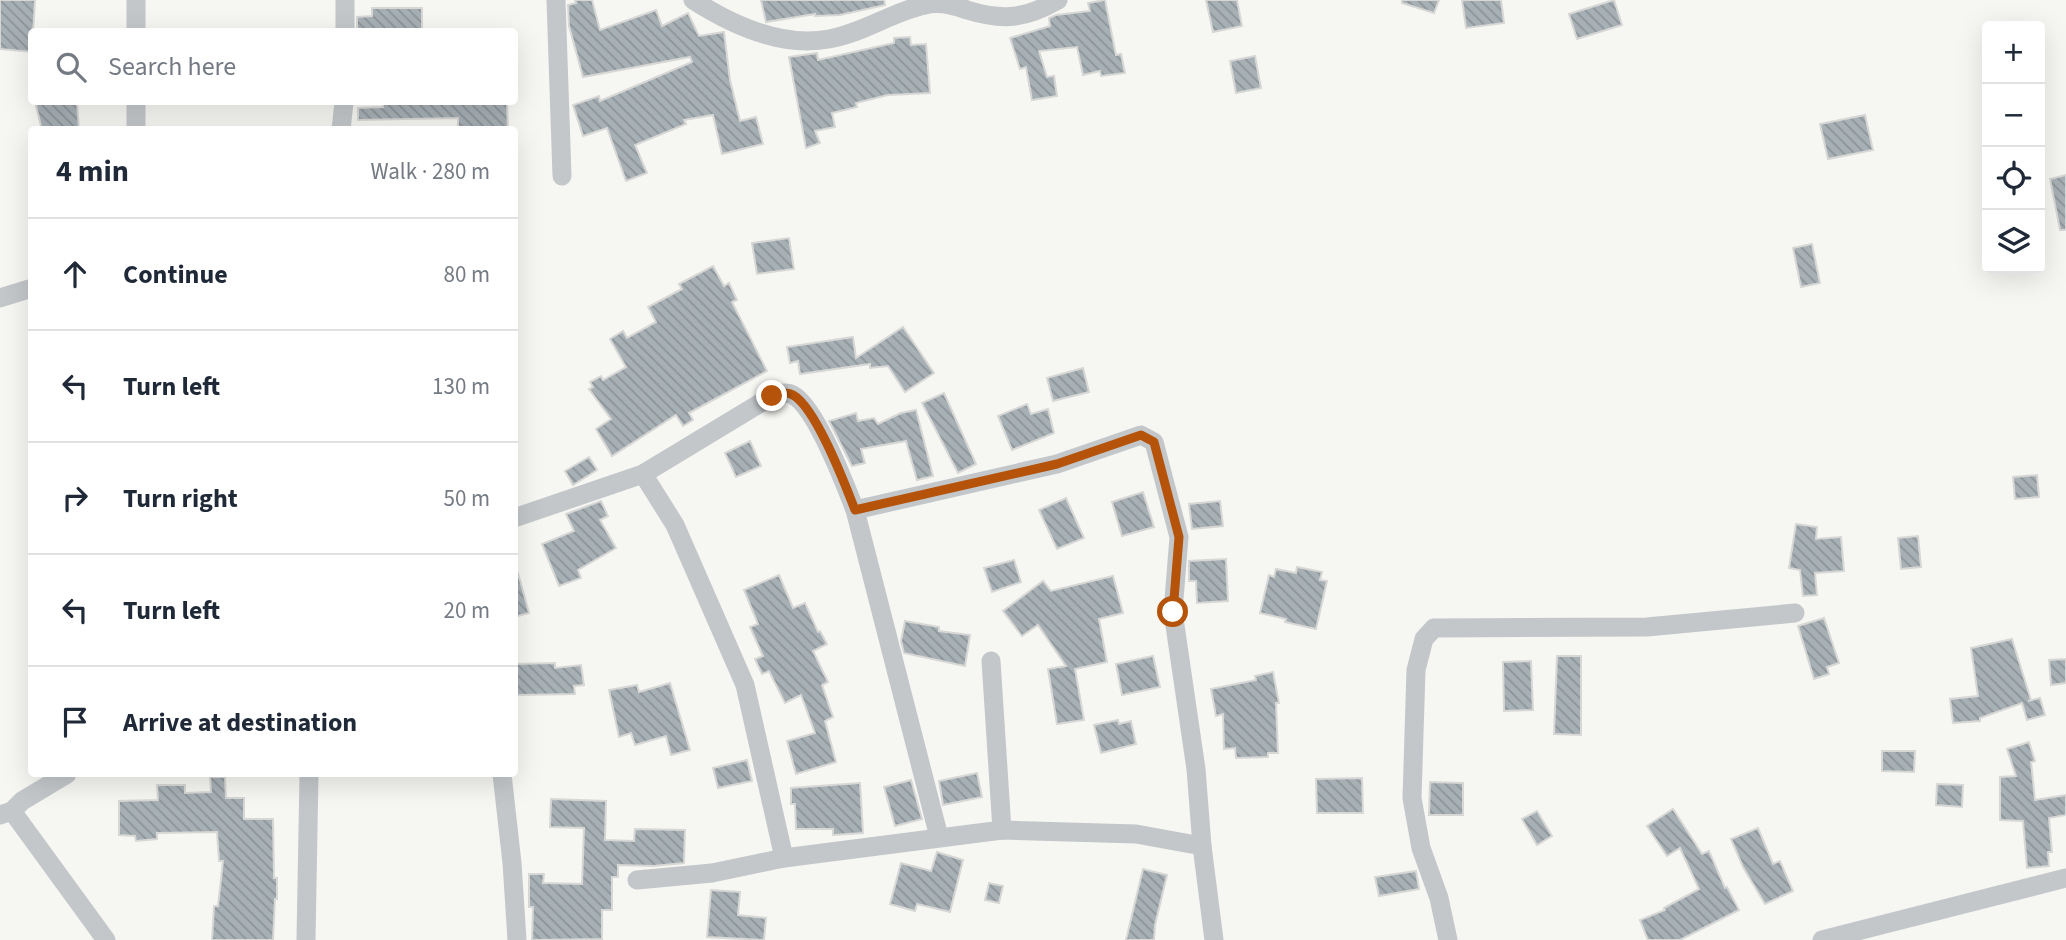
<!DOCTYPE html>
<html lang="en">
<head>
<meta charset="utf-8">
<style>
  body { margin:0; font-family:"Source Sans 3",sans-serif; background:#f2f2f3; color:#1f2937 }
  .controls { position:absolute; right:21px; top:21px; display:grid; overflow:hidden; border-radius:7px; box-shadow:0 7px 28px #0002 }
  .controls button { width:63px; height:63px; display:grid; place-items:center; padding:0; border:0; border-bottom:2px solid #e0e1e3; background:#fff; color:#1f2937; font:35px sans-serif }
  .stop { position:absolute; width:21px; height:21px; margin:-16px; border:5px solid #b45309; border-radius:50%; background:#fff }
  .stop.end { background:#b45309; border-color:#fff; box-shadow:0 2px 7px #0008 }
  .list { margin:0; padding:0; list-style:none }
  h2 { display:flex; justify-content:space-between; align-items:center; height:91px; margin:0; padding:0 28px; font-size:30px }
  h2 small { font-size:23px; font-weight:400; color:#747a83 }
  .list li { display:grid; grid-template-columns:46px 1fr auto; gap:21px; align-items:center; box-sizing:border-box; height:112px; padding:0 28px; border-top:2px solid #e0e1e3 }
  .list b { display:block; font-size:26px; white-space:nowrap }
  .list em { font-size:23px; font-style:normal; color:#747a83 }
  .icon { flex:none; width:38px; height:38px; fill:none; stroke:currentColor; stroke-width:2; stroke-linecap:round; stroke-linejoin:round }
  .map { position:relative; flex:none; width:2066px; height:940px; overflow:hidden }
  .search { position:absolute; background:#fff; box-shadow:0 7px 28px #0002; left:28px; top:28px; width:490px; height:77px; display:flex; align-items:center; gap:18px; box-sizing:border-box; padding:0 24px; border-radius:7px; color:#747a83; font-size:26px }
  .panel { position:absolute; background:#fff; box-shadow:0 7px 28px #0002; left:28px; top:126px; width:490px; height:651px; border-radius:7px }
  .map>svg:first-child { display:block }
  .building { fill:url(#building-back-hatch); stroke:#d7d7d5; stroke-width:2 }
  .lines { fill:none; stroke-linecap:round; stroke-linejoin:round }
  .minor { stroke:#c3c7ca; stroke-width:19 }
  .route { stroke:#b45309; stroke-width:9 }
</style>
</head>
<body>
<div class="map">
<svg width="2066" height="940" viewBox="0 0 2066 940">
  <defs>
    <pattern id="building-back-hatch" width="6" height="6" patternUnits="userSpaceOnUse" patternTransform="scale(1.75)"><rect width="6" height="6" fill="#a7b0b5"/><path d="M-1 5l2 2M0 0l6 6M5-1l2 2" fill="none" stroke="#8c9499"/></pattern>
  </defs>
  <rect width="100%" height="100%" fill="#f6f6f2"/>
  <g class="building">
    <polygon points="0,0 35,0 32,52 0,49"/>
    <polygon points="575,0 592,0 600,30 656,10 662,26 688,13 699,36 724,32 730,80 740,121 756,117 763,144 722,154 713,115 684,120 686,124 635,145 647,173 626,181 607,128 583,136 573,105 599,96 600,101 692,62 690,57 583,77 569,26 568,5 576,3"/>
    <polygon points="761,0 884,0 885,5 840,15 815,16 815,14 766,22"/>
    <polygon points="1105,0 1116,55 1121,54 1125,73 1101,76 1100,71 1083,75 1077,47 1039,51 1047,77 1054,76 1057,96 1032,100 1026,67 1020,69 1010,38 1050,26 1049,18 1056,15 1090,11 1088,3"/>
    <polygon points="1206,0 1237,0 1242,26 1213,32"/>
    <polygon points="1402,0 1439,0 1434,13 1402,3"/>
    <polygon points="1462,0 1501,0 1504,23 1466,28"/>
    <polygon points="1614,0 1622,25 1577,39 1569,14"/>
    <polygon points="372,8 422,8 422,32 357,32 357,17 372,16"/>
    <polygon points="910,37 911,45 926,44 930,93 888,95 856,103 857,107 832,113 835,127 815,131 820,143 806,148 789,57 817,53 818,60 894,43 894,38"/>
    <polygon points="1255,56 1261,88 1236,93 1230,61"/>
    <polygon points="35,102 77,102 79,130 42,130"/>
    <polygon points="383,102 507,102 508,130 458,130 458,118 358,120 358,108 383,107"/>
    <polygon points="1865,115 1873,150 1828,159 1820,124"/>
    <polygon points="2066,175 2066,230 2060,230 2050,179"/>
    <polygon points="789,238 794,269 757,274 752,243"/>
    <polygon points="1812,244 1820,283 1801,287 1793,248"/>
    <polygon points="713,266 724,286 729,283 737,300 732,302 767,371 689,413 693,420 683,426 676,415 612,456 596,429 611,419 589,389 593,387 590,382 601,376 603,380 626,367 610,339 623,331 627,338 656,322 648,307 682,289 679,284"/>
    <polygon points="903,327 934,373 905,392 888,366 870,368 870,364 800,374 798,361 790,363 787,347 853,337 856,358"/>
    <polygon points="1083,368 1089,392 1053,401 1047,378"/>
    <polygon points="944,393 976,464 958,473 922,403"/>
    <polygon points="1027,404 1031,414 1048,409 1054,433 1012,450 998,416"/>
    <polygon points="916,410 933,476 917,480 906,441 861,449 865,463 852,466 829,421 856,413 858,421 874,418 878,424 901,413"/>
    <polygon points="750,441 761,466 736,477 725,453"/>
    <polygon points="589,457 597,470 573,485 565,471"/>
    <polygon points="2037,475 2039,497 2015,499 2013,477"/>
    <polygon points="1143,492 1154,527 1122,536 1112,502"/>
    <polygon points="1066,498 1084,538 1057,549 1039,510"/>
    <polygon points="601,501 608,516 600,520 616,548 578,570 581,578 559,586 542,544 574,531 566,514"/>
    <polygon points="1220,501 1223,526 1192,529 1189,504"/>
    <polygon points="1796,524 1817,527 1816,539 1841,537 1844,571 1815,573 1817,595 1803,596 1800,570 1789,568"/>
    <polygon points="1918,536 1921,567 1901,569 1898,538"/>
    <polygon points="1226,559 1228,601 1197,603 1196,581 1189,581 1189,561"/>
    <polygon points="1014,560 1021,582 992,592 984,568"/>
    <polygon points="1297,567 1322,572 1320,580 1327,581 1316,629 1285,622 1286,619 1260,613 1269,575 1274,577 1276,569 1296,573"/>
    <polygon points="518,573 529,613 514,617 514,574"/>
    <polygon points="779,575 793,608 805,603 818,632 820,631 827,644 813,651 828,682 822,685 833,717 825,721 836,762 796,774 787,741 815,733 801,695 785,703 769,671 762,674 755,659 763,656 750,627 758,624 744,590"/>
    <polygon points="1113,576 1123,613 1099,619 1107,662 1075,669 1084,720 1057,724 1048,669 1066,666 1038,625 1022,636 1003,611 1043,581 1051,591"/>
    <polygon points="1824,618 1839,663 1827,667 1829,674 1814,679 1798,626"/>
    <polygon points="905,621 939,627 939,631 970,635 965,666 904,653 901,641"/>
    <polygon points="2012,639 2031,700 2028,701 2040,698 2045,715 2027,720 2022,703 1980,718 1980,721 1953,723 1950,699 1978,696 1971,648"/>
    <polygon points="1153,656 1160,687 1122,695 1116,664"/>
    <polygon points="1557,656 1581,656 1581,735 1554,734"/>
    <polygon points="2066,659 2066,683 2051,685 2049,660"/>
    <polygon points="1531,661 1533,710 1504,711 1503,662"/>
    <polygon points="555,663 555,668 581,665 584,685 574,686 575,694 516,695 515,664"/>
    <polygon points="1273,672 1279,703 1276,703 1278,753 1268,753 1268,757 1236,758 1235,748 1224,749 1223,714 1216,716 1211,689 1256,680 1255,676"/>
    <polygon points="670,683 690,750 671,755 666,736 635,745 631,733 619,737 609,690 637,685 639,692"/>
    <polygon points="1118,720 1119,724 1131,721 1136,744 1101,753 1094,725"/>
    <polygon points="2029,742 2035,761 2031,762 2035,800 2066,795 2066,815 2049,818 2052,852 2048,852 2049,866 2027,868 2023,821 2000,820 2000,777 2016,776 2007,749"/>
    <polygon points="1882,751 1915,751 1914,772 1882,771"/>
    <polygon points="747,760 752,781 718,788 713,768"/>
    <polygon points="977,773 982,797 943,805 939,781"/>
    <polygon points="210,777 225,777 226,798 244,798 244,819 273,819 274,878 277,878 277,899 275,899 273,940 212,940 214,906 218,906 223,861 219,861 217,832 157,833 157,839 136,841 135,836 119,835 119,801 158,800 157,785 185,785 185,793 211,792"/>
    <polygon points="1362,778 1363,813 1317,813 1316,779"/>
    <polygon points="911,780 922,819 895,826 884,787"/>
    <polygon points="1430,782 1463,783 1463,815 1429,815"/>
    <polygon points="860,783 863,833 833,835 833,829 796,829 795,804 791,804 791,788"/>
    <polygon points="1937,784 1963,785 1962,807 1936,805"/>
    <polygon points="551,799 606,801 605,840 634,841 635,829 685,830 684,863 653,866 618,865 618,877 612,877 612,910 602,910 602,939 532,940 533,907 529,907 529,874 544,874 543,883 582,884 584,828 550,827"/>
    <polygon points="1673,809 1702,854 1709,851 1725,888 1727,887 1739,910 1680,940 1648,940 1640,920 1665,910 1664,908 1699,889 1680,848 1667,856 1647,826"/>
    <polygon points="1537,811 1552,836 1537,845 1522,819"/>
    <polygon points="1758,828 1773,864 1780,861 1793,891 1765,904 1743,867 1731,839"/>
    <polygon points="937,852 963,860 950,912 917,904 915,911 890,904 901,863 931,871"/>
    <polygon points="1143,869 1167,875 1155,925 1154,940 1126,940"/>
    <polygon points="1416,871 1419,889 1379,896 1375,877"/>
    <polygon points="989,883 1003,886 999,903 985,900"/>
    <polygon points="711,890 740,892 738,915 766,918 764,940 707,937"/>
  </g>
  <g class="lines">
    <g class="minor">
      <polyline points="556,0 562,176"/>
      <path d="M693,0c39,25 88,48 136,39 35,-6 66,-29 101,-35 12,-2 26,2 37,6 36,11 58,9 91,-10"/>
      <polyline points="136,32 136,0"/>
      <polyline points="345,32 345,0"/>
      <polyline points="136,130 136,102"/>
      <polyline points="341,130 344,102"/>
      <polyline points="0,298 32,288"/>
      <polyline points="643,474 675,525 745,685 784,858 1002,830 1136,834 1202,846"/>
      <polyline points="855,510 939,837"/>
      <path d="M514,518l129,-44 129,-78c8,-2 14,-5 21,-1 23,13 52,89 62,115l202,-46 84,-29 13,7 25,95 -6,75 23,157 6,77 12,94"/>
      <polyline points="991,661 1002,830"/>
      <polyline points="502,774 512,863 517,940"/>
      <polyline points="12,811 106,940"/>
      <polyline points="0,815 12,811 22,801 67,774"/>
      <polyline points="637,880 712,873 784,858"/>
      <polyline points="306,940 309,774"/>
      <polyline points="1448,940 1439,898 1421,848 1412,798 1416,670 1424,639 1434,628 1647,627 1795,613"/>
      <polyline points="1822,940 2066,878"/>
    </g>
  </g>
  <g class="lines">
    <path class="route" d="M772,396c8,-2 14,-5 21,-1 23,13 52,89 62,115l202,-46 84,-29 13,7 25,95 -6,75"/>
  </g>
</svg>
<div class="controls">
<button>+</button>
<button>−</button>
<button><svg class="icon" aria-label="locate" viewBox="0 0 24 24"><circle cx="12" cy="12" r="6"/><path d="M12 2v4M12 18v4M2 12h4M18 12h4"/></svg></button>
<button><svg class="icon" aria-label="layers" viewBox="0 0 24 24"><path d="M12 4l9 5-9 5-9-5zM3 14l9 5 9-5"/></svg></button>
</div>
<div class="stop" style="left:1173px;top:612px"></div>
<div class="stop end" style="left:772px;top:396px"></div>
<div class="search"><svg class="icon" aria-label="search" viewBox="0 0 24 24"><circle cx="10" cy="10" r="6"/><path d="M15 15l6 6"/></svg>Search here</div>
<section class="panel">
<h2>4 min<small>Walk · 280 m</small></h2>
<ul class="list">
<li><svg class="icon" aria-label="ahead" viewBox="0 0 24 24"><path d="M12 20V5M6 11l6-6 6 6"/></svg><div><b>Continue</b></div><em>80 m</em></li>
<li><svg class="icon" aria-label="left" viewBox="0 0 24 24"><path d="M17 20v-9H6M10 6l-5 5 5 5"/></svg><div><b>Turn left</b></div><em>130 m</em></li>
<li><svg class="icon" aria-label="right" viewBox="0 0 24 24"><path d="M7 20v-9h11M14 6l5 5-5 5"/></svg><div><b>Turn right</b></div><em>50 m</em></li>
<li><svg class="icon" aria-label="left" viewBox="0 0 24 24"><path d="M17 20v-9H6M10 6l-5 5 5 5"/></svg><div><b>Turn left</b></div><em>20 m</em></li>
<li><svg class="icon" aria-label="arrive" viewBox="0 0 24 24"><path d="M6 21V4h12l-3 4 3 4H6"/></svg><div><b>Arrive at destination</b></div></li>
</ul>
</section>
</div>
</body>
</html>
